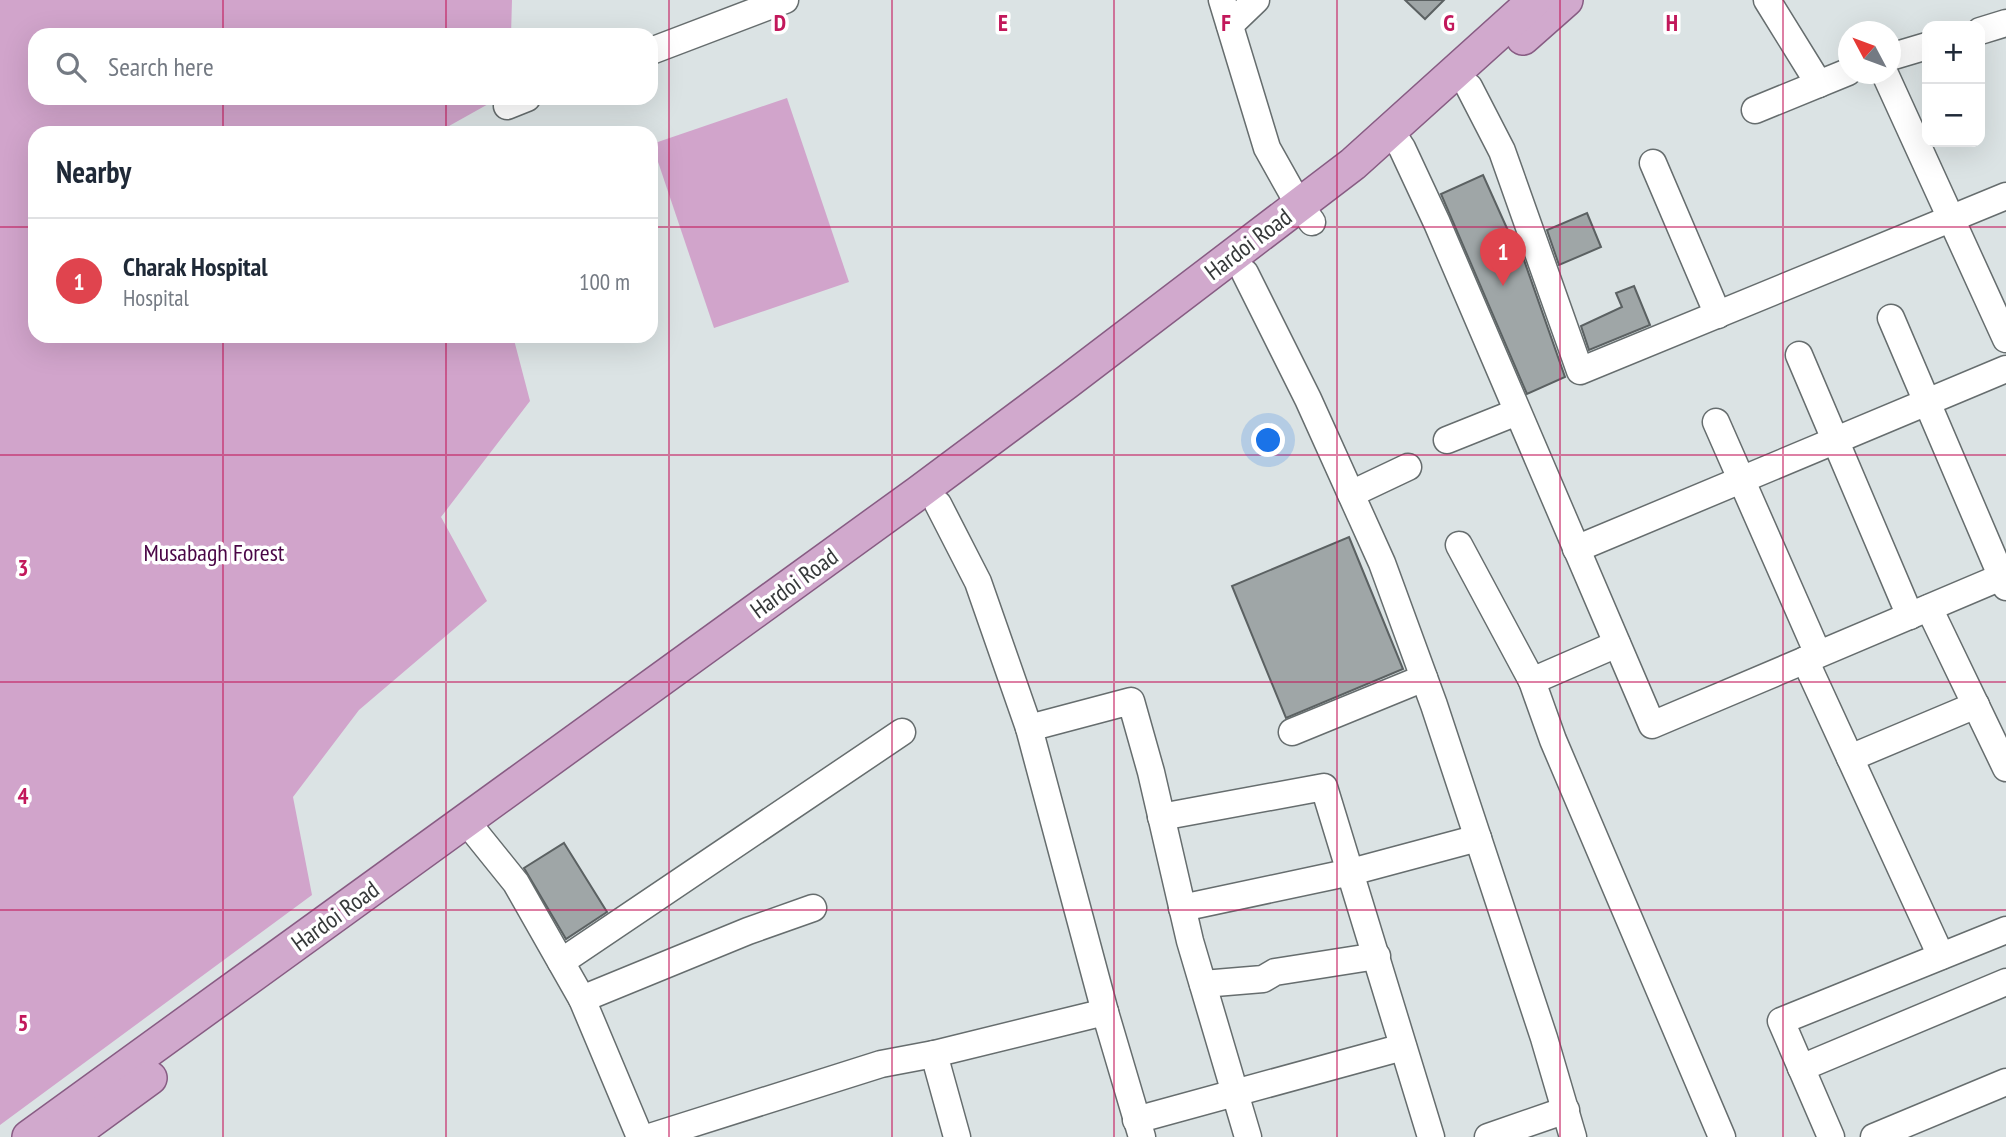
<!DOCTYPE html>
<html lang="en">
<head>
<meta charset="utf-8">
<style>
  body { margin:0; font-family:"PT Sans Narrow",sans-serif; background:#f2f2f3; color:#1f2937 }
  .controls { position:absolute; right:21px; top:21px; display:grid; overflow:hidden; border-radius:14px; box-shadow:0 7px 28px #0002 }
  .controls button { width:63px; height:63px; display:grid; place-items:center; padding:0; border:0; border-bottom:2px solid #e0e1e3; background:#fff; color:#1f2937; font:35px sans-serif }
  .compass { position:absolute; left:1838px; top:21px; width:63px; height:63px; border-radius:50%; background:#fff; box-shadow:0 7px 28px #0002; rotate:311deg }
  .you { position:absolute; left:1269px; top:441px; width:24px; height:24px; margin:-18px; border:5px solid #fff; border-radius:50%; background:#1a73e8; box-shadow:0 0 0 10px #1a73e833 }
  .badge { display:grid; place-items:center; width:46px; height:46px; border-radius:50%; background:#0b8043; color:#fff; font-size:23px; font-weight:700 }
  .pin { position:absolute; translate:-50% -58px; filter:drop-shadow(0 2px 4px #0008) }
  .pin::after { content:''; position:absolute; top:37px; width:24px; height:21px; background:inherit; clip-path:polygon(0 0,100% 0,50% 100%) }
  .list { margin:0; padding:0; list-style:none }
  h2 { display:flex; justify-content:space-between; align-items:center; height:91px; margin:0; padding:0 28px; font-size:30px }
  h2 small { font-size:23px; font-weight:400; color:#747a83 }
  .list li { display:grid; grid-template-columns:46px 1fr auto; gap:21px; align-items:center; box-sizing:border-box; height:126px; padding:0 28px; border-top:2px solid #e0e1e3 }
  .list b { display:block; font-size:26px; white-space:nowrap }
  .list p { margin:0; font-size:23px; white-space:nowrap; color:#747a83 }
  .list em { font-size:23px; font-style:normal; color:#747a83 }
  .icon { flex:none; width:38px; height:38px; fill:none; stroke:currentColor; stroke-width:2; stroke-linecap:round; stroke-linejoin:round }
  .map { position:relative; flex:none; width:2006px; height:1137px; overflow:hidden }
  .search { position:absolute; background:#fff; box-shadow:0 7px 28px #0002; left:28px; top:28px; width:630px; height:77px; display:flex; align-items:center; gap:18px; box-sizing:border-box; padding:0 24px; border-radius:21px; color:#747a83; font-size:26px }
  .panel { position:absolute; background:#fff; box-shadow:0 7px 28px #0002; left:28px; top:126px; width:630px; height:217px; border-radius:21px }
  .map>svg:first-child { display:block }
  .green { fill:#d1a4cb }
  .building { fill:#9fa6a7; stroke:#5b6162; stroke-width:2 }
  .lines { fill:none; stroke-linecap:round; stroke-linejoin:round }
  .minor-casing { stroke:#666d6e; stroke-width:29 }
  .major-casing { stroke:#875c83; stroke-width:36 }
  .minor { stroke:#fff; stroke-width:26 }
  .major { stroke:#d1a9cd; stroke-width:33 }
  .grid { fill:none; stroke:#c2185b; stroke-width:2; stroke-opacity:0.55 }
  .labels { text-anchor:middle; dominant-baseline:central; stroke-width:7; stroke-linejoin:round; paint-order:stroke }
  .street-label { font-size:24px; fill:#36393a; stroke:#fff }
  .park-label { font-size:24px; fill:#4a0646; stroke:#fff }
  .grid-label { font-size:23px; text-anchor:middle; font-weight:bold; fill:#c2185b; stroke:#fff; stroke-width:7; stroke-linejoin:round; paint-order:stroke }
</style>
</head>
<body>
<div class="map">
<svg width="2006" height="1137" viewBox="0 0 2006 1137">
  <rect width="100%" height="100%" fill="#dbe3e4"/>
  <g class="green">
    <polygon points="0,0 512,0 511,35 35,35 35,98 499,98 449,126 450,133 35,133 35,336 513,336 530,401 441,517 487,601 359,710 293,797 312,895 0,1125"/>
    <polygon points="787,98 849,282 714,328 652,144"/>
  </g>
  <g class="building">
    <polygon points="1405,0 1444,0 1425,19"/>
    <polygon points="1483,175 1514,244 1518,243 1565,377 1527,394 1441,194"/>
    <polygon points="1587,213 1601,247 1559,265 1547,230"/>
    <polygon points="1634,286 1650,325 1589,350 1581,326 1622,307 1616,293"/>
    <polygon points="1349,537 1403,669 1286,718 1232,586"/>
    <polygon points="564,843 607,912 566,939 524,868"/>
  </g>
  <g class="lines">
    <defs>
      <g id="minor">
        <polyline points="1222,0 1267,148 1299,205 1312,222"/>
        <polyline points="1767,0 1819,84"/>
        <polyline points="1230,25 1256,0"/>
        <polyline points="1980,31 2006,23"/>
        <polyline points="651,51 785,0"/>
        <polyline points="1890,57 1927,46"/>
        <polyline points="1885,74 2006,339"/>
        <polyline points="1469,87 1502,151 1580,371 2006,196"/>
        <polyline points="507,106 527,98"/>
        <polyline points="1755,110 1848,72"/>
        <polyline points="1390,130 1402,148 1437,223 1652,725 2006,575"/>
        <polyline points="1653,163 1718,315"/>
        <polyline points="1245,273 1308,399 1382,563 1434,705 1544,1038 1573,1137"/>
        <polyline points="1891,318 2006,587"/>
        <polyline points="1799,355 1910,616"/>
        <polyline points="1716,422 1818,654"/>
        <polyline points="1447,440 1517,412"/>
        <polyline points="1351,494 1408,467"/>
        <polyline points="938,504 978,582 1029,728 1131,701 1151,772 1190,941 1248,1137"/>
        <polyline points="1459,545 1532,681 1553,740 1722,1137"/>
        <polyline points="1576,549 2006,369"/>
        <polyline points="1929,608 2006,768"/>
        <polyline points="1805,660 1941,956"/>
        <polyline points="1532,681 1617,644"/>
        <polyline points="1029,728 1105,1012 1142,1137"/>
        <polyline points="1292,732 1424,678"/>
        <polyline points="1850,758 1976,705"/>
        <polyline points="1161,817 1324,787 1431,1137"/>
        <polyline points="466,821 516,883 582,999 640,1137"/>
        <polyline points="1182,908 1351,872 1478,838"/>
        <polyline points="561,962 902,732"/>
        <polyline points="1203,984 1263,979 1275,972 1377,956"/>
        <polyline points="582,999 748,931 813,908"/>
        <polyline points="1801,1068 2006,982"/>
        <polyline points="1136,1120 1403,1047"/>
        <polyline points="650,1137 881,1064 934,1054"/>
        <polyline points="957,1137 934,1054 1105,1012"/>
        <polyline points="1488,1137 1566,1110"/>
        <polyline points="1831,1137 1781,1021 2006,930"/>
        <polyline points="1874,1137 2006,1082"/>
      </g>
      <g id="major">
        <polyline points="1523,38 1566,0"/>
        <polyline points="29,1137 918,493 1067,382 1353,164 1535,0"/>
        <polyline points="69,1137 150,1078"/>
      </g>
    </defs>
    <use href="#minor" class="minor-casing"/>
    <use href="#major" class="major-casing"/>
    <use href="#minor" class="minor"/>
    <use href="#major" class="major"/>
  </g>
  <path class="grid" d="M223,0v35M446,0v35M669,0v1137M892,0v1137M1114,0v1137M1337,0v1137M1560,0v1137M1783,0v1137M223,98v35M446,98v35M0,227h35M651,227h1355M223,336v801M446,336v801M0,455h2006M0,682h2006M0,910h2006"/>
  <g class="labels">
    <g class="street-label">
      <text transform="translate(1248 244) rotate(-37)">Hardoi Road</text>
      <text transform="translate(794 583) rotate(-36)">Hardoi Road</text>
      <text transform="translate(335 916) rotate(-36)">Hardoi Road</text>
    </g>
    <g class="park-label">
      <text x="214" y="552">Musabagh Forest</text>
    </g>
  </g>
  <g class="grid-label">
    <text x="780" y="31">D</text>
    <text x="1003" y="31">E</text>
    <text x="1226" y="31">F</text>
    <text x="1449" y="31">G</text>
    <text x="1672" y="31">H</text>
    <text x="23" y="576">3</text>
    <text x="23" y="804">4</text>
    <text x="23" y="1031">5</text>
  </g>
</svg>
<div class="controls">
<button>+</button>
<button>−</button>
</div>
<svg class="compass" viewBox="-18 -18 36 36"><path d="M0-13l5 13h-10z" fill="#e53935"/><path d="M0 13l5-13h-10z" fill="#747a83"/></svg>
<div class="you"></div>
<div class="pin badge" style="left:1503px;top:286px;background:#e0444e">1</div>
<div class="search"><svg class="icon" aria-label="search" viewBox="0 0 24 24"><circle cx="10" cy="10" r="6"/><path d="M15 15l6 6"/></svg>Search here</div>
<section class="panel">
<h2>Nearby<small></small></h2>
<ul class="list">
<li><span class="badge" style="background:#e0444e">1</span><div><b>Charak Hospital</b><p>Hospital</p></div><em>100 m</em></li>
</ul>
</section>
</div>
</body>
</html>
